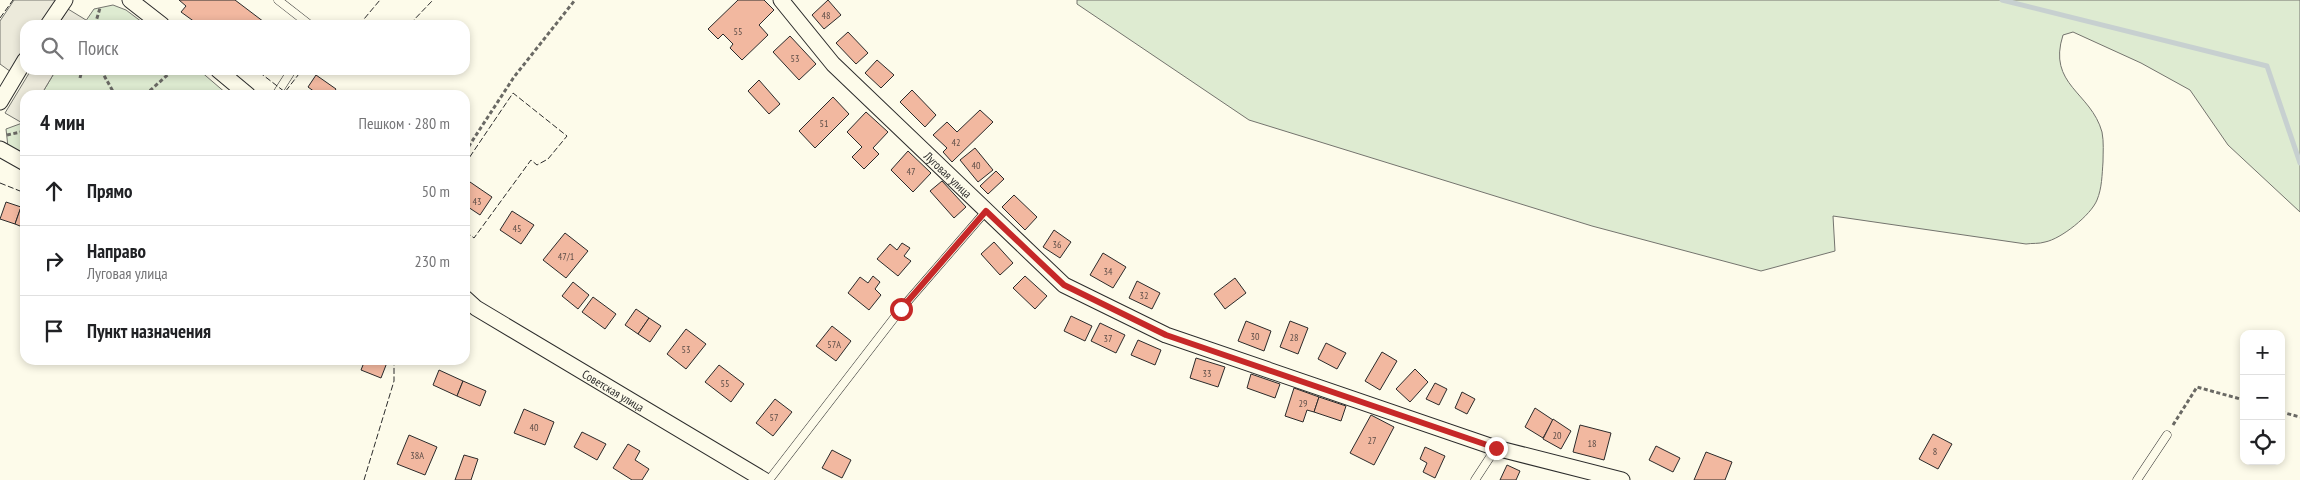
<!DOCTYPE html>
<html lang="ru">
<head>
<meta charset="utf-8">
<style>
  body { margin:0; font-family:"PT Sans Narrow",sans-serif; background:#f2f2f2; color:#202124 }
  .controls { position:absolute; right:15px; bottom:15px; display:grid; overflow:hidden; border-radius:10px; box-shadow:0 2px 8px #0003 }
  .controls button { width:45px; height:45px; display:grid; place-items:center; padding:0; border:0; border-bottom:1px solid #e0e0e0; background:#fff; color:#202124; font:25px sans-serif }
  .stop { position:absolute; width:15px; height:15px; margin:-11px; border:4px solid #c62828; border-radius:50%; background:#fff }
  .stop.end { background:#c62828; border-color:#fff; box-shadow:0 1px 5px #0008 }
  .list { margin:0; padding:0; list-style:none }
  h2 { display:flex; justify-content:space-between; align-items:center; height:65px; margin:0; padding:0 20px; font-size:21px }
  h2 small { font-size:16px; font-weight:400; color:#757577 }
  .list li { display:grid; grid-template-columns:32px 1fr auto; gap:15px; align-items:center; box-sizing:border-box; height:70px; padding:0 20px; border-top:1px solid #e0e0e0 }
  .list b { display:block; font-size:19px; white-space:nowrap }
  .list p { margin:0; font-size:16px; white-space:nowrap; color:#757577 }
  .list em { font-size:16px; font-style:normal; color:#757577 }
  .icon { flex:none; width:28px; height:28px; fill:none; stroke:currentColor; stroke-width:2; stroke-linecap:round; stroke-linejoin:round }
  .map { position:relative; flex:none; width:2300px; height:480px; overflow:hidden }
  .search { position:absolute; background:#fff; box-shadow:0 2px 8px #0003; left:20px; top:20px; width:450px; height:55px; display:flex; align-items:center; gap:12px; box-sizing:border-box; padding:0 18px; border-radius:15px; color:#757577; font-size:19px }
  .panel { position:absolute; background:#fff; box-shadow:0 2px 8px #0003; left:20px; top:90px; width:450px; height:275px; border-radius:15px }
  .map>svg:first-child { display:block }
  .green { fill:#deebd1; stroke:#74746e }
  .parking { fill:#eceadb; stroke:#74746e }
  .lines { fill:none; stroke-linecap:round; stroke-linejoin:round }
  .stream { stroke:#c7d0d0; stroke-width:5 }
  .building { fill:#f2b8a0; stroke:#2b2b2b }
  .service-casing { stroke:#2b2b2b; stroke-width:9 }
  .minor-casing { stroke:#2b2b2b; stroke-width:17 }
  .path { stroke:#6a6964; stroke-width:3; stroke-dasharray:4 2.5; stroke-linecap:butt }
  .service { stroke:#fdfbea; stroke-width:8 }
  .minor { stroke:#fdfbea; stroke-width:15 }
  .fence { stroke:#2b2b2b; stroke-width:1; stroke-dasharray:6 2.5; stroke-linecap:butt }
  .route { stroke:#c62828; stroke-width:6 }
  .labels { text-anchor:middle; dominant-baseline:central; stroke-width:4; stroke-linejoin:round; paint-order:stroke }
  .number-label { font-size:10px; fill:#5d4e48 }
  .street-label { font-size:12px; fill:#2b2b2b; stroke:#fdfbea }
</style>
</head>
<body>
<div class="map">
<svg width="2300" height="480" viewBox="0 0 2300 480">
  <rect width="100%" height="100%" fill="#fdfbea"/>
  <g class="green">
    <path d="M1077,0h1223v212l-72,-67 -38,-55 -49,-27 -68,-31 -10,3c-16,50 28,57 39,97 2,10 1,21 1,30 -1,13 -1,26 -6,38 -6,15 -36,39 -52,42 -6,2 -13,1 -19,2l-193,-28 2,35 -74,20 -169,-45 -343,-106 -172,-116z"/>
    <polygon points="113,5 126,10 146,25 83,25 94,9"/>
    <polygon points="56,70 199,70 227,94 41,95"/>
    <polygon points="25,122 25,155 8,147 6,129"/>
  </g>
  <g class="parking">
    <polygon points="14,0 60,0 42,25 25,25 25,50 11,72 0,64 0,21"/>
    <polygon points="68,9 86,20 83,25 58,25"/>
    <polygon points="31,70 56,70 41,95 25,95 24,124 5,113"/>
  </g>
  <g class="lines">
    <polyline class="stream" points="2002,0 2267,66 2300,163"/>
  </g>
  <g class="building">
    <polygon points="179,0 235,0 268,25 199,25 181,12 186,6"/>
    <polygon points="738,0 764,0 774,10 759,25 768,35 742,60 730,48 733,44 723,34 718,39 708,29"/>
    <polygon points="828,0 841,15 824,29 812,15"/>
    <polygon points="848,32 868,53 856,64 836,43"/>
    <polygon points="790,36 816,64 799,80 773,52"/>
    <polygon points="877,60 894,75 881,88 865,73"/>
    <polygon points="316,75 336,89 332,95 319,95 308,87"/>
    <polygon points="759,80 780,104 769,114 748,91"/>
    <polygon points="912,90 936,115 925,127 900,102"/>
    <polygon points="833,97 849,114 815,148 799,131"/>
    <polygon points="980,110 993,122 952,162 943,152 947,148 933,135 947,122 957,132"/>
    <polygon points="866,112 888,132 873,148 879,154 864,169 852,157 862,147 847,132"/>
    <polygon points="975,148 993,170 978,182 960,160"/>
    <polygon points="908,151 931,173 913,192 891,170"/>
    <polygon points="996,171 1004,179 988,194 980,186"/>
    <polygon points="942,181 966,207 954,218 930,191"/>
    <polygon points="470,182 492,197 480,215 465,205 465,189"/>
    <polygon points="1014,195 1037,217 1025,230 1002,207"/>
    <polygon points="6,202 21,207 15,224 0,219"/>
    <polygon points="21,207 25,209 25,228 15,224"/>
    <polygon points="512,211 534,225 521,244 500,230"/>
    <polygon points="1054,230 1071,242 1060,258 1043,247"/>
    <polygon points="565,233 588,251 566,278 543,260"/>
    <polygon points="994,242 1013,263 1000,275 981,254"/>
    <polygon points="902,243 910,248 904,256 911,261 898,276 877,259 890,244 897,250"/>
    <polygon points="1103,253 1126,267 1113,288 1090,275"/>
    <polygon points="873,276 880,282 875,289 881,295 869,310 848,293 860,277 868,283"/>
    <polygon points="1025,276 1047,296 1035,309 1013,288"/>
    <polygon points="1235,278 1246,293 1225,309 1214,294"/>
    <polygon points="1137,281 1160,293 1152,309 1129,298"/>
    <polygon points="573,282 589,295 578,309 562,296"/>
    <polygon points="593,297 616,314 605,329 582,312"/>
    <polygon points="636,309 649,318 638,334 625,325"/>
    <polygon points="1071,316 1092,326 1085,341 1064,331"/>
    <polygon points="649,318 661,326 650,342 638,334"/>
    <polygon points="1246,321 1271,331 1264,351 1238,341"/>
    <polygon points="1290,321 1308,328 1298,354 1280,347"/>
    <polygon points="1100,323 1125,335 1116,353 1091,341"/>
    <polygon points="832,326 851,341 836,361 816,346"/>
    <polygon points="686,329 706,344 686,369 667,354"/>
    <polygon points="1138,340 1161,350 1155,365 1131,355"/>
    <polygon points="1326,343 1346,353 1337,369 1318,359"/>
    <polygon points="1382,352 1397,361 1380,390 1365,381"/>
    <polygon points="1196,358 1225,367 1218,387 1190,378"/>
    <polygon points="365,360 388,360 381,378 361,370"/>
    <polygon points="719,365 744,384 731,402 705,382"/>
    <polygon points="1415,369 1428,382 1410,402 1396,389"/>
    <polygon points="439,370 463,381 457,396 433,385"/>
    <polygon points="1251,374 1280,384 1275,398 1247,388"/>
    <polygon points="463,381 486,391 480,406 457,396"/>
    <polygon points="1435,383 1447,389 1439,405 1426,399"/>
    <polygon points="1294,388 1319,397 1314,412 1307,410 1303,422 1285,416"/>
    <polygon points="1462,392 1475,399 1467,414 1455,408"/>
    <polygon points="1319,397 1346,406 1341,421 1314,412"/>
    <polygon points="775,399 792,412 773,436 756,423"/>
    <polygon points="1535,408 1553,420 1543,438 1525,427"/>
    <polygon points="524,409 554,422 545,445 514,433"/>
    <polygon points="1371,415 1394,427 1374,465 1350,453"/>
    <polygon points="1553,419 1571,431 1561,449 1543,439"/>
    <polygon points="1580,425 1611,433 1604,460 1573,452"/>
    <polygon points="582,432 606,444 597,460 574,447"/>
    <polygon points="1933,434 1952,444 1938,469 1919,459"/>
    <polygon points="409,435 437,447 425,475 397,464"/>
    <polygon points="628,444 640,451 635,460 649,469 642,480 632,480 613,468"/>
    <polygon points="1656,446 1680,458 1673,472 1649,460"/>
    <polygon points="1425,447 1445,456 1435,478 1423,472 1427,463 1420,459"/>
    <polygon points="832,450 851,460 842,478 822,468"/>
    <polygon points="1706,452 1732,462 1725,480 1694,480"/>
    <polygon points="464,455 478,459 471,480 455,480"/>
    <polygon points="1507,465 1520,471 1516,480 1500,480"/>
  </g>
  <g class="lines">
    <defs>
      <g id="service">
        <polyline points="278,0 310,25"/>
        <polyline points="276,95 292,70"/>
        <polyline points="769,480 901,309 986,211"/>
        <polyline points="1475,480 1496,448"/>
        <polyline points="2137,480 2167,435"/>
      </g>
      <g id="minor">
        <polyline points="130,0 162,25"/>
        <path id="s1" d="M781,0l52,64 231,221 102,50 330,113 126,32"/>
        <polyline points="48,25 65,0"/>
        <polyline points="218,70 248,95"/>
        <polyline points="0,102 25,60"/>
        <polyline points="0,149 25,163"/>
        <path id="s2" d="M465,298l11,10 288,172"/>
      </g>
    </defs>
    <use href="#service" class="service-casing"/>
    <use href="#minor" class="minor-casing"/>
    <g class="path">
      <polyline points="95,25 100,8"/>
      <polyline points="101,70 115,95"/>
      <polyline points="80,78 82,70"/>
      <polyline points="145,95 173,70"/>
      <polyline points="7,135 25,131"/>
      <polyline points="465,152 514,77 575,0"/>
      <polyline points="2281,412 2300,417"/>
      <polyline points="2173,425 2197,387 2244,400"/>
    </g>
    <use href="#service" class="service"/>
    <use href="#minor" class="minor"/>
    <g class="fence">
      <polyline points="0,18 13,0"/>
      <polyline points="410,24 433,0"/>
      <polyline points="359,25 380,0"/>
      <polyline points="259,72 285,92 302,70"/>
      <polyline points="465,164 513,93 567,136 548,159 537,165 531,160 474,238 465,231"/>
      <polyline points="0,183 25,193"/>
      <polyline points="364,480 394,381 394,360"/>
    </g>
  </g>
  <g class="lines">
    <polyline class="route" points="901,309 986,211 1064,285 1166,335 1496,448"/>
  </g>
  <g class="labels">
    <g class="number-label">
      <text x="826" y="15">48</text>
      <text x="738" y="31">55</text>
      <text x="795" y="58">53</text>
      <text x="824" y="123">51</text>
      <text x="956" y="142">42</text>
      <text x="976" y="165">40</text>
      <text x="911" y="171">47</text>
      <text x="477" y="201">43</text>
      <text x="517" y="228">45</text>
      <text x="1057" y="244">36</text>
      <text x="566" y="256">47/1</text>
      <text x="1108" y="271">34</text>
      <text x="1144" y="295">32</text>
      <text x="1255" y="336">30</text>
      <text x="1294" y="337">28</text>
      <text x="1108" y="338">37</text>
      <text x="834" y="344">57А</text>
      <text x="686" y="349">53</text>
      <text x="1207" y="373">33</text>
      <text x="725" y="383">55</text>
      <text x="1303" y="403">29</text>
      <text x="774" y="417">57</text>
      <text x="534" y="427">40</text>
      <text x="1557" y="435">20</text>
      <text x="1372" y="440">27</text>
      <text x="1592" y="443">18</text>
      <text x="1935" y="451">8</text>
      <text x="417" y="455">38А</text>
    </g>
    <g class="street-label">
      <text stroke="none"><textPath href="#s1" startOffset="242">Луговая улица</textPath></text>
      <text stroke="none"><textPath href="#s2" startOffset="175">Советская улица</textPath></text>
    </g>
  </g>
</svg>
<div class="controls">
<button>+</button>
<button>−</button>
<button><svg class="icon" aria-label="locate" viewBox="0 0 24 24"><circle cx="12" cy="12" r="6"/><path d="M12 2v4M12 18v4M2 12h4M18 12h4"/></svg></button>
</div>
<div class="stop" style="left:901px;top:309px"></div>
<div class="stop end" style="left:1496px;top:448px"></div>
<div class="search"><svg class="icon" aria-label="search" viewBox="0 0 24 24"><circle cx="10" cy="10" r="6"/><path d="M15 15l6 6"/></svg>Поиск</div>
<section class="panel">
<h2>4 мин<small>Пешком · 280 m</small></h2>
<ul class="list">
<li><svg class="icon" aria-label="ahead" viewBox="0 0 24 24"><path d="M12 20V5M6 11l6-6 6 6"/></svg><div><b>Прямо</b></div><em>50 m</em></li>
<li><svg class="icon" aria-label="right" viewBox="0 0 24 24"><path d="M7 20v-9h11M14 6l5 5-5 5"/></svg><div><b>Направо</b><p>Луговая улица</p></div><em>230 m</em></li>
<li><svg class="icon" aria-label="arrive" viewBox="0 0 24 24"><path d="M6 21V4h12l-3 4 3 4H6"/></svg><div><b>Пункт назначения</b></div></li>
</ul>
</section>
</div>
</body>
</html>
